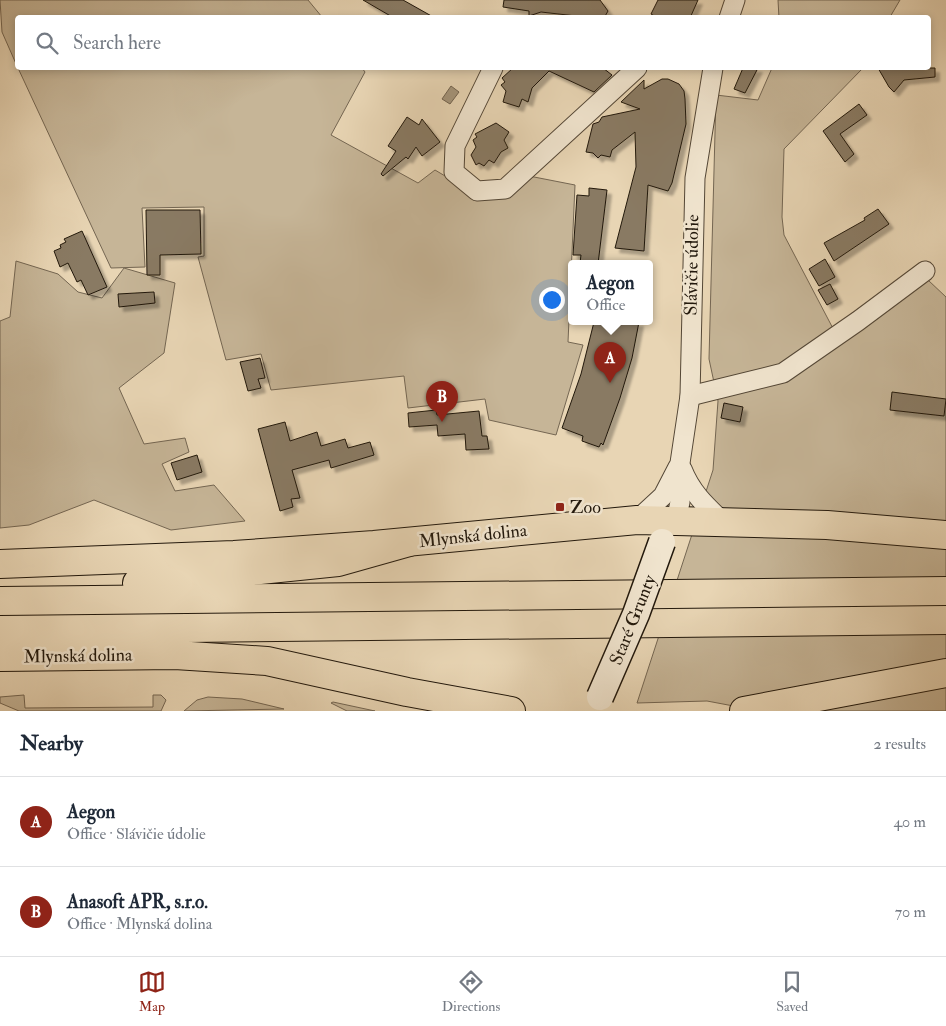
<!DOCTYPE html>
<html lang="en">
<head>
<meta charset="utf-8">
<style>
  body { margin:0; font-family:"IM FELL Double Pica",serif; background:#f6f6f7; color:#1f2937 }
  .you { position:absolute; left:551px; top:299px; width:18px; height:18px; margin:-12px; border:4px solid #fff; border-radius:50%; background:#1a73e8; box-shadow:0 0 0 8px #1a73e833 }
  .badge { display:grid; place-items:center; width:32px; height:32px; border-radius:50%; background:#8f2418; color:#fff; font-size:16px; font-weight:700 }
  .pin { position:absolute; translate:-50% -41px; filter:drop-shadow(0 1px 2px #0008) }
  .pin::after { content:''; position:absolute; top:26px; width:18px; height:15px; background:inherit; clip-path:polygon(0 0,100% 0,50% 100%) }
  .popup { position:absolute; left:568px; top:260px; width:85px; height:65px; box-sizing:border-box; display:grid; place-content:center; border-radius:5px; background:#fff; filter:drop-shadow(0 1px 4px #0005); font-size:16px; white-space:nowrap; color:#747a83 }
  .popup b { font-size:19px; color:#1f2937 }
  .popup::after { content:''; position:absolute; left:50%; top:100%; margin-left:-10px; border:10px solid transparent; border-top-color:#fff }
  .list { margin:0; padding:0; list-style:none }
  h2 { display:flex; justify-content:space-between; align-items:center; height:65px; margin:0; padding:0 20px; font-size:21px }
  h2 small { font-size:16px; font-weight:400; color:#747a83 }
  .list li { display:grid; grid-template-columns:32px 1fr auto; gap:15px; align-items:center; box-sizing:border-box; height:90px; padding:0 20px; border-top:1px solid #e0e1e3 }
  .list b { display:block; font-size:19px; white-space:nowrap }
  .list p { margin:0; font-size:16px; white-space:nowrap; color:#747a83 }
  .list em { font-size:16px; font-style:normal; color:#747a83 }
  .icon { flex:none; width:28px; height:28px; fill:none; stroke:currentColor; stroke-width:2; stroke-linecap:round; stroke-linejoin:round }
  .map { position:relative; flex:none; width:946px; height:711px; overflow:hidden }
  .search { position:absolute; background:#fff; box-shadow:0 2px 8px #0003; left:15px; right:15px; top:15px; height:55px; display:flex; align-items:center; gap:12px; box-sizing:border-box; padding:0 18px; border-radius:5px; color:#747a83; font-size:19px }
  .sheet { height:245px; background:#fff }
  nav { display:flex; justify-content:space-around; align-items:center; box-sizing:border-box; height:70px; border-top:1px solid #e0e1e3; background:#fff; font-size:14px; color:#747a83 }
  nav a { display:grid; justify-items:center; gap:2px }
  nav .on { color:#8f2418 }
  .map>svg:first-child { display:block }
  .green { fill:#c6b597; stroke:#746652 }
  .water { fill:#a5957b; stroke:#71634f }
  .building { fill:#897a63; stroke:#22180c; filter:url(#shadow) }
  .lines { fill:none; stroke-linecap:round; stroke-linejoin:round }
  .street-casing { stroke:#544736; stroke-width:21 }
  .primary-casing { stroke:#22180c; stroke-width:30 }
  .highway-casing { stroke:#22180c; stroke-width:30 }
  .street { stroke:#f0e4ce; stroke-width:19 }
  .primary { stroke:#e8d5b4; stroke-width:28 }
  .highway { stroke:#e8d5b4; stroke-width:28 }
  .secondary-bridge-casing { stroke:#22180c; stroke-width:29; stroke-linecap:butt }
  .secondary-bridge { stroke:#f0e4ce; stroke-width:26 }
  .poi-dot { fill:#8f2418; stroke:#f0e4ce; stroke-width:2 }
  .labels { text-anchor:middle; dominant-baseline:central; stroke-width:5; stroke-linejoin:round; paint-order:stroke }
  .street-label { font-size:18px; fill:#22180c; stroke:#f0e4ce }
  .poi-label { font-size:18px; fill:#22180c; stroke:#f0e4ce; text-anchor:start }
</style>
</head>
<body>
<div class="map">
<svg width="946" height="711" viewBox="0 0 946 711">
  <defs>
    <filter id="shadow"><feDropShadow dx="4.5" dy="4.5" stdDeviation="1" flood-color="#0004"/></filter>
  </defs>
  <rect width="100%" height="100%" fill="#e8d5b4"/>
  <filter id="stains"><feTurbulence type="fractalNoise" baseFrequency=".004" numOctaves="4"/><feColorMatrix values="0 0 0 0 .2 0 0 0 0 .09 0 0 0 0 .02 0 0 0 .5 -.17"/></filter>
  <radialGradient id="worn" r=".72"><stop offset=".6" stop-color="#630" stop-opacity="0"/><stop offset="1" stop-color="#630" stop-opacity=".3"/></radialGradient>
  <g class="green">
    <polygon points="0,0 308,0 322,17 18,18 17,66 2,32"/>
    <polygon points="778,0 900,0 890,17 779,18"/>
    <polygon points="18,68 362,68 365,72 331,135 418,183 435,170 477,195 529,176 575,185 568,342 583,345 556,435 489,420 485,399 408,408 404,376 271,390 261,354 226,360 198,257 204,256 204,207 142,208 145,267 111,268"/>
    <polygon points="772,68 863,68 784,149 782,217 784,235 838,338 928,280 946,297 946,711 760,711 707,701 637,703 713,470 718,401 709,359 716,95 758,100"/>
    <polygon points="16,261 58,274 78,292 102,298 124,268 175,283 164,353 119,388 144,444 185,438 189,452 162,464 175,491 214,485 245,521 171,530 94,500 29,525 0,528 0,321 10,317"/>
    <polygon points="24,695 25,708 153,707 153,695 161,695 166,700 161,711 19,711 0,703 0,697"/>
    <polygon points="208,697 242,699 284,709 184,711 197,700"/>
    <polygon points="333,702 375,711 347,711 331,703"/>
  </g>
  <polygon class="water" points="451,86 459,92 450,104 442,99"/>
  <g class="building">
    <polygon points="363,0 403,0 435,18 394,18"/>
    <polygon points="504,0 600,0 608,11 604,18 575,18 576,16 541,12 529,16 529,11 503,7"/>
    <polygon points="658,0 698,0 690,18 658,18 651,14"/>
    <polygon points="513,68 603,68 612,75 594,92 549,71 532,88 528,102 522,99 519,107 503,102 506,91 501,85 505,82 502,78"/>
    <polygon points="743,68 758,68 745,93 734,89"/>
    <polygon points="878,68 935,68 935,77 904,80 894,92 889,87"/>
    <polygon points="662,79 668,79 679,84 684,91 685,99 686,124 672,183 668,191 648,185 644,251 615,248 636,167 635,132 612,150 610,157 601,155 598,158 593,153 586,152 593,124 599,122 602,117 640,109 621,102 644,80 644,89"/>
    <polygon points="859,104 867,115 840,134 854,154 845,162 823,131"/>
    <polygon points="407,117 419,125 422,119 440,142 422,156 416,147 408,159 406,157 383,176 381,174 396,151 388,146"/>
    <polygon points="496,123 509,132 504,140 508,148 501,152 494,163 489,160 484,166 479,163 476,165 471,155 476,147 473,140 477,137 475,134"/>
    <polygon points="589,188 607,190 598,264 580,263 581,255 573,255 577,195 589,196"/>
    <polygon points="878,209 889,224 834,261 824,243 865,220 864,218"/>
    <polygon points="146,210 200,210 201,254 160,255 160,275 147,275"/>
    <polygon points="82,231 107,287 88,295 81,280 77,282 68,263 60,267 54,251 61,248 60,245 66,242 64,239"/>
    <polygon points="825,259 835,277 819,286 809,269"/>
    <polygon points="830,284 838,299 827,305 818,290"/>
    <polygon points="154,292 155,303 119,307 118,294"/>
    <polygon points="594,322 639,322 632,358 620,398 603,445 601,443 599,447 582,441 583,436 562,428 581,374"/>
    <polygon points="260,358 265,378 258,379 261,388 248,391 240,362"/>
    <polygon points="892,392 946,399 944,416 890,410"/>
    <polygon points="724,403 743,407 740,422 721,418"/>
    <polygon points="436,410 437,415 479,411 482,436 487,436 489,449 466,450 465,434 438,436 437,425 409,427 408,413"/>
    <polygon points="285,422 290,441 317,432 321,446 345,439 348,448 370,442 374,455 331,468 329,460 292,470 300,498 291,499 293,507 280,511 258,429"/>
    <polygon points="197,455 202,472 177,480 171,463"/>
  </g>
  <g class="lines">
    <defs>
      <g id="street">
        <polyline points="729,18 735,0"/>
        <polyline points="493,68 455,146 454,172 477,191 505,189 637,68"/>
        <polyline points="690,396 783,373 858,321 925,271"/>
        <path d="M682,469c9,23 23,36 41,53"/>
        <polyline points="637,520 663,496 678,467"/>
        <polyline points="676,521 680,502 680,463 690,396 695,178 713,68"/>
      </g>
      <g id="primary">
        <polyline points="0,564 234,555 374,545 637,520 827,525 946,535"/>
        <polyline points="0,657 175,655 267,661 407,692 511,711"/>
      </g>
      <g id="highway">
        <polyline points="137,583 338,562 409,542"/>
        <polyline points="0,601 946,591"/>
        <polyline points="0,630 946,620"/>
        <polyline points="744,711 946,673"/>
      </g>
    </defs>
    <use href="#street" class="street-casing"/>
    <use href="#primary" class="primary-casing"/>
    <use href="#highway" class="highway-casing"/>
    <use href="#street" class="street"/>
    <use href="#primary" class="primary"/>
    <use href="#highway" class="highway"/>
    <defs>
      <polyline id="secondary-bridge" points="600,697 636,614 662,542"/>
    </defs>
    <use href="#secondary-bridge" class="secondary-bridge-casing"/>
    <use href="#secondary-bridge" class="secondary-bridge"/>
  </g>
  <rect class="poi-dot" x="555" y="502" width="10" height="10" rx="2.5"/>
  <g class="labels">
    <g class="street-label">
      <text transform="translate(692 265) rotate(-89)">Slávičie údolie</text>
      <text transform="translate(473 536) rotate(-6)">Mlynská dolina</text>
      <text transform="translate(633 620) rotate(-68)">Staré Grunty</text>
      <text transform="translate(78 656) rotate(-1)">Mlynská dolina</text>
    </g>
    <g class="poi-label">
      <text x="570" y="507">Zoo</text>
    </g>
  </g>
  <rect width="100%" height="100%" filter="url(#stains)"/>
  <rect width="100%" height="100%" fill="url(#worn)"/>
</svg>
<div class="you"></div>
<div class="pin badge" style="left:610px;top:383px">A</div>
<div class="popup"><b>Aegon</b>Office</div>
<div class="pin badge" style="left:442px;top:422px">B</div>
<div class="search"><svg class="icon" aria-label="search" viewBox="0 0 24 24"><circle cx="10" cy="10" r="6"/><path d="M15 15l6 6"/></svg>Search here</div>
</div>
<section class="sheet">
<h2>Nearby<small>2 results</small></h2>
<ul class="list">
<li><span class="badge">A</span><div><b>Aegon</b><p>Office · Slávičie údolie</p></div><em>40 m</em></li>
<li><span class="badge">B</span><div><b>Anasoft APR, s.r.o.</b><p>Office · Mlynská dolina</p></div><em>70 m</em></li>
</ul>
</section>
<nav>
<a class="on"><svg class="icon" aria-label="map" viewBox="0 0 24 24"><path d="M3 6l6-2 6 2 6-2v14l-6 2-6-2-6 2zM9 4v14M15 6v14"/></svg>Map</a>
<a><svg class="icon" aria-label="directions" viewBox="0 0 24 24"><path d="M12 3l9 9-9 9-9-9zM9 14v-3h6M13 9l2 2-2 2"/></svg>Directions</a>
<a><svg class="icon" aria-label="saved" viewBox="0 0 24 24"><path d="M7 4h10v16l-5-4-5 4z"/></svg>Saved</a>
</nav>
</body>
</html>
